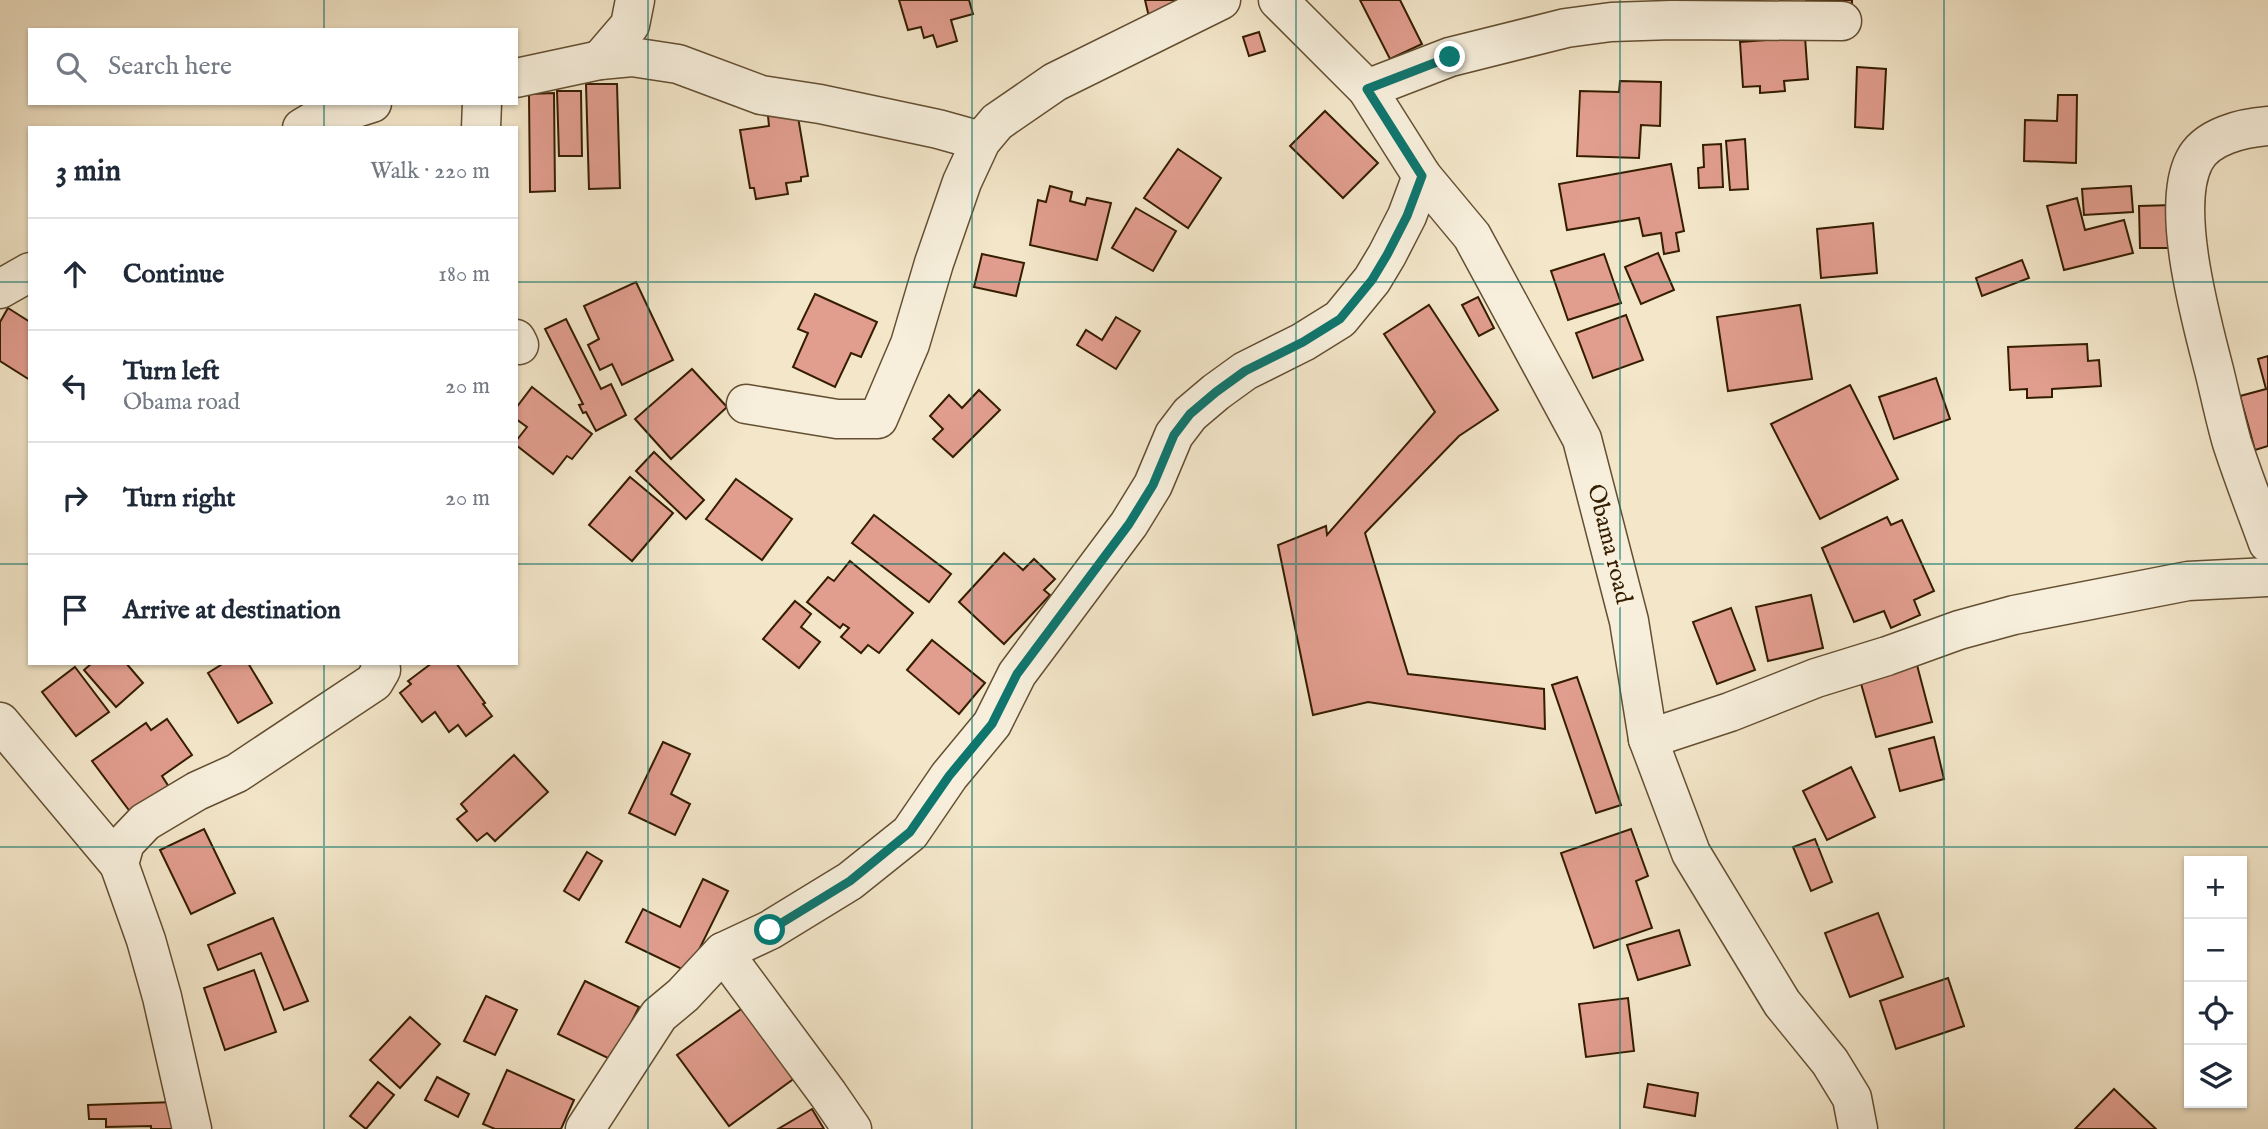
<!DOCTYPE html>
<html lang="en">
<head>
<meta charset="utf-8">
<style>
  body { margin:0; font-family:"IM FELL English",serif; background:#f6f6f7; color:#1f2937 }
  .controls { position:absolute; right:21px; bottom:21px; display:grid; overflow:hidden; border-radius:0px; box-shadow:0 2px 5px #0004 }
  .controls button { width:63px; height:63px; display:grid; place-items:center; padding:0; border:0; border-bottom:2px solid #e0e1e3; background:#fff; color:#1f2937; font:35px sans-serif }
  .stop { position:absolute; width:21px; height:21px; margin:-16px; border:5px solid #0f766e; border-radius:50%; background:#fff }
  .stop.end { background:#0f766e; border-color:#fff; box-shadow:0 2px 7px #0008 }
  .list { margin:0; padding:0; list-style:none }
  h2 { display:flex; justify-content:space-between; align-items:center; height:91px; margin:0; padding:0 28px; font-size:30px }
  h2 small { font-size:23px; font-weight:400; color:#747a83 }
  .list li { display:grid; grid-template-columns:46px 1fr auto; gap:21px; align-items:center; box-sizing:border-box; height:112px; padding:0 28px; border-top:2px solid #e0e1e3 }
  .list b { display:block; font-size:26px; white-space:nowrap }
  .list p { margin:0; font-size:23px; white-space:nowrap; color:#747a83 }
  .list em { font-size:23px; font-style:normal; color:#747a83 }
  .icon { flex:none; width:38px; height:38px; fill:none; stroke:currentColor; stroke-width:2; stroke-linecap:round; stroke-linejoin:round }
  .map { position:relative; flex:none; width:2268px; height:1129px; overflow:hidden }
  .search { position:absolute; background:#fff; box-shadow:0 2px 5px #0004; left:28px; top:28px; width:490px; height:77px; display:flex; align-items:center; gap:18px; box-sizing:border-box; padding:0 24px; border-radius:0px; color:#747a83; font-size:26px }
  .panel { position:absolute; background:#fff; box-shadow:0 2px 5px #0004; left:28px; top:126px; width:490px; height:539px; border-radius:0px }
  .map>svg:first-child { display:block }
  .building { fill:#e19d8e; stroke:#351d00; stroke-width:2 }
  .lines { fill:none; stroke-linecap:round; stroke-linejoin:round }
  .minor-casing { stroke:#644f32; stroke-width:41 }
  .minor { stroke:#f7efdc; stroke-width:38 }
  .route { stroke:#0f766e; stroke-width:9 }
  .grid { fill:none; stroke:#0f766e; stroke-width:2; stroke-opacity:0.55 }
  .labels { text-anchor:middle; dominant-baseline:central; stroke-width:6; stroke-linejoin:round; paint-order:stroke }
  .street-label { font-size:24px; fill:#351d00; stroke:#f7efdc }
</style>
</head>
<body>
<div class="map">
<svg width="2268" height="1129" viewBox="0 0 2268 1129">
  <rect width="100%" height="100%" fill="#f3e6c9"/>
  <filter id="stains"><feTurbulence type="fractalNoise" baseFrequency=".00286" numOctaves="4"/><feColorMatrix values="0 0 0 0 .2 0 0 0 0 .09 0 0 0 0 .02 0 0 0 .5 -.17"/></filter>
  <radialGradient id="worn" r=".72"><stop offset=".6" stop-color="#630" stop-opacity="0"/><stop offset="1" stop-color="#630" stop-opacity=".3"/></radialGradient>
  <g class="building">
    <polygon points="899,0 969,0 973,14 951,20 957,41 937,47 933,35 924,38 921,27 908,30"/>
    <polygon points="1145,0 1188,0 1149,17"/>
    <polygon points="1360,0 1400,0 1422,44 1390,59"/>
    <polygon points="1806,0 1852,0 1852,5 1806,4"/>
    <polygon points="1259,32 1265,51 1249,56 1243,37"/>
    <polygon points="1805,37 1808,79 1784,81 1785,91 1760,93 1760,86 1743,87 1740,42"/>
    <polygon points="1857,67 1886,69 1883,129 1855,127"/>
    <polygon points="1620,81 1661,82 1660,126 1641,125 1639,158 1577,156 1580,91 1619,92"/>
    <polygon points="586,84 617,84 620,188 589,189"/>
    <polygon points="557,91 581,91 582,156 559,156"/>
    <polygon points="554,93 555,191 530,192 529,94"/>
    <polygon points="2058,95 2077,95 2076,163 2024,161 2025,120 2057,121"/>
    <polygon points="797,111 808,176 801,177 801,181 786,183 788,194 756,199 754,188 750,188 740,130 769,126 768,116"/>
    <polygon points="1325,111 1378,163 1343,198 1290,146"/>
    <polygon points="1745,139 1748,189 1730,190 1726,141"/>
    <polygon points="1721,144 1723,187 1699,188 1698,168 1704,167 1703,145"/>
    <polygon points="1178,149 1221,178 1188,228 1144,198"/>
    <polygon points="1671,164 1684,231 1676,233 1679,251 1664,254 1661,233 1643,236 1639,218 1567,230 1559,184"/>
    <polygon points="1050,186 1072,192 1070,201 1085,205 1087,198 1111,203 1097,260 1030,245 1038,200 1046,202"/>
    <polygon points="2131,186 2133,212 2084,215 2082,189"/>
    <polygon points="2077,198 2085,230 2124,220 2133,253 2064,270 2047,206"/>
    <polygon points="2173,205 2175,248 2140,248 2139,206"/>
    <polygon points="1136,208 1176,231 1153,271 1112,248"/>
    <polygon points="1873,223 1877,273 1821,278 1817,229"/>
    <polygon points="1658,253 1674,290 1641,304 1625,267"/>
    <polygon points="982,254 1024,263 1016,296 974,287"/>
    <polygon points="1604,254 1621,303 1568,320 1551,271"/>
    <polygon points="2022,260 2029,278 1982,296 1976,278"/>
    <polygon points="636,282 673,360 622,385 612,364 600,370 588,345 599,339 584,306"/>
    <polygon points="815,294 877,322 861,357 851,353 835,387 793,367 808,333 798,329"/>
    <polygon points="1478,297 1494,328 1479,336 1462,305"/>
    <polygon points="1429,305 1498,410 1459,436 1365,533 1408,674 1544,689 1545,729 1368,702 1313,715 1278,545 1326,526 1327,535 1435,412 1384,334"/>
    <polygon points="1800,305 1812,379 1728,391 1717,317"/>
    <polygon points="8,308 30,322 30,380 0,361 0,322"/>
    <polygon points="1626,315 1643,360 1593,378 1576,333"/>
    <polygon points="1116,317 1140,331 1116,369 1077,345 1086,330 1102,340"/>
    <polygon points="566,319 601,389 611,384 626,415 596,431 586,412 583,413 579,405 583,404 545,329"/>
    <polygon points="2087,344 2088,361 2099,360 2101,386 2052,389 2052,397 2027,398 2027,389 2010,390 2008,347"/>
    <polygon points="2268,356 2268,446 2255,450 2240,396 2266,389 2258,359"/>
    <polygon points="692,369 727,407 671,459 635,419"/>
    <polygon points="1936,378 1950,419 1894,439 1879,397"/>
    <polygon points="1850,385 1898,479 1820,519 1771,424"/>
    <polygon points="532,387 592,434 572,459 567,456 553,474 516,445 516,441 527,427 516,419 516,408"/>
    <polygon points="979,390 1000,410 953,457 933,439 943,429 930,416 949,395 962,408"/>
    <polygon points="654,452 704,500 686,519 636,471"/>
    <polygon points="630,477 673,513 632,561 589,525"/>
    <polygon points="736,479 792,519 762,560 706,519"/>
    <polygon points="874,515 951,574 929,602 852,543"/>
    <polygon points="1887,517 1891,525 1902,520 1934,591 1914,600 1920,615 1891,628 1884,611 1854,622 1822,548"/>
    <polygon points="1004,553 1023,570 1034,559 1055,579 1044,590 1050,595 1004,644 959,602"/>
    <polygon points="850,561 913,613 879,653 868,645 861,653 841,637 849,628 843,624 840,628 807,602 828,577 834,581"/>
    <polygon points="1811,595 1823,648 1768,661 1756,607"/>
    <polygon points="795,601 811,614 801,627 820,642 799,668 763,639"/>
    <polygon points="1731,608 1755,670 1717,684 1693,622"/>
    <polygon points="932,640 985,683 959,714 907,670"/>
    <polygon points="92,663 126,663 143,683 116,707 84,670"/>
    <polygon points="224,663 248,663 272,703 238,723 208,673"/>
    <polygon points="432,663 456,663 485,703 483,704 492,716 466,736 458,725 449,732 435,712 422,722 400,693 411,684 408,681"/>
    <polygon points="1917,665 1932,722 1876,737 1860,680"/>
    <polygon points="75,667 109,712 76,736 42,692"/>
    <polygon points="1577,677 1621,805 1596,813 1552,685"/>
    <polygon points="167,719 192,755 162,776 169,787 131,813 92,761 146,723 151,730"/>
    <polygon points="1934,737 1944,779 1900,791 1889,749"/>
    <polygon points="663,742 690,754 671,794 690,804 675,835 629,813"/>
    <polygon points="514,755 548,792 495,841 487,833 477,841 457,819 467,811 461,804"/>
    <polygon points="1851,767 1875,817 1827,840 1803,791"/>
    <polygon points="204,829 235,893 191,914 160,850"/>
    <polygon points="1631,829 1648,876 1636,881 1652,928 1594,948 1561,853"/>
    <polygon points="1815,839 1832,882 1811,891 1793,847"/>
    <polygon points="587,852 602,861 579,900 564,891"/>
    <polygon points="703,879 728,891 688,972 626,942 643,909 680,927"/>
    <polygon points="1878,913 1903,977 1850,997 1825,933"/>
    <polygon points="273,918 308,1001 284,1010 261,953 218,970 208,945"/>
    <polygon points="1679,930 1690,965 1638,980 1627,945"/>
    <polygon points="254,970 276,1032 225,1050 204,988"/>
    <polygon points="1948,978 1964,1026 1896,1049 1880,1001"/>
    <polygon points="585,981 639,1007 612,1060 558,1034"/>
    <polygon points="486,996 517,1010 495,1055 464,1041"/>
    <polygon points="1628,998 1634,1051 1586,1057 1579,1004"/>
    <polygon points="751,1002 803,1072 729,1126 677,1055"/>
    <polygon points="410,1017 440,1044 400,1088 370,1060"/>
    <polygon points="507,1070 574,1100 561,1129 495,1129 483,1124"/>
    <polygon points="437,1077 469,1094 458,1117 425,1100"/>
    <polygon points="378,1082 394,1095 366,1129 350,1116"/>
    <polygon points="1648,1084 1698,1093 1695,1116 1644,1107"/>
    <polygon points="2114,1089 2156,1129 2075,1129"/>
    <polygon points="174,1102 175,1129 151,1129 151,1126 106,1127 106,1119 89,1119 88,1105"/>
    <polygon points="812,1109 824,1129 778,1129"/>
  </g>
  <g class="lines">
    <defs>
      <g id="minor">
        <polyline points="1278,0 1367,89 1422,176 1472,236 1582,439 1629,621 1648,739 1691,853 1782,1003 1830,1062 1852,1098 1858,1129"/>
        <polyline points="600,60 630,25 635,0"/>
        <polyline points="516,78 600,60 632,57 678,64 761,95 820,104 938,129 981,141"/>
        <polyline points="1367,89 1450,57 1566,28 1611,22 1672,20 1842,21"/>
        <path d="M2268,126c-25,2 -62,10 -74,35 -24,48 7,158 20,209 6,24 11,49 18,73 11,34 24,67 36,100"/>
        <polyline points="302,128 312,122 372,103"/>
        <polyline points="481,128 482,103"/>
        <polyline points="0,289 30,272"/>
        <polyline points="516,339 519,345"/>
        <polyline points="746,404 837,419 878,419 910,344 934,263 962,182 981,141 997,122 1055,82 1221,0"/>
        <polyline points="0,722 119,864"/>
        <polyline points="1648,739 1730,712 1816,678 1887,656 1959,630 2014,615 2188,581 2268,577"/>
        <polyline points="723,952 828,1094 852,1129"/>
        <polyline points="192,1129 162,997 146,940 119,864 125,843 145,822 197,791 237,773 374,682 381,670 380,663"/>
        <polyline points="585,1129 659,1015 683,995 723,952 770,930 850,881 910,833 949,776 992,724 1017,674 1129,524 1153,485 1174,435 1190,414 1216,392 1245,371 1303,342 1340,319 1372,280 1387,255 1407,216 1422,176"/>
      </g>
    </defs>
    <use href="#minor" class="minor-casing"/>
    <use href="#minor" class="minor"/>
  </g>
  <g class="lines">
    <polyline class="route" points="770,930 850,881 910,832 949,776 992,724 1017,674 1129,524 1153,485 1174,435 1190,414 1216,392 1245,371 1303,342 1340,319 1372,280 1387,255 1407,216 1422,176 1367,89 1450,57"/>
  </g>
  <path class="grid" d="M324,0v30M648,0v1129M972,0v1129M1296,0v1129M1620,0v1129M1944,0v1129M324,103v25M0,282h30M516,282h1752M0,564h30M516,564h1752M324,663v466M0,847h2268"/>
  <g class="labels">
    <g class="street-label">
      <text transform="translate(1609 544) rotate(76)">Obama road</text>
    </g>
  </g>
  <rect width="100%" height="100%" filter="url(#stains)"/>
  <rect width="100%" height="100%" fill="url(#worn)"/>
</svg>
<div class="controls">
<button>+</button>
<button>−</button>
<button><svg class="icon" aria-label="locate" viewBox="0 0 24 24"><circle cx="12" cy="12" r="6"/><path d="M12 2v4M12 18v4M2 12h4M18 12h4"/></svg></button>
<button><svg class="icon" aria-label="layers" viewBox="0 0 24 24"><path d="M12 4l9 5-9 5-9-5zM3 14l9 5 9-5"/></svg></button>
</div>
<div class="stop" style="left:770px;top:930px"></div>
<div class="stop end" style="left:1450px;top:57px"></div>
<div class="search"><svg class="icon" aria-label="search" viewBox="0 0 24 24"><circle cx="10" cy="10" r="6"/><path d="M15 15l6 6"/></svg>Search here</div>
<section class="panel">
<h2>3 min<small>Walk · 220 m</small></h2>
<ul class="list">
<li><svg class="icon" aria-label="ahead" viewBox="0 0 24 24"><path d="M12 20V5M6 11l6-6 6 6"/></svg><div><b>Continue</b></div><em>180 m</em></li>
<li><svg class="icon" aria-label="left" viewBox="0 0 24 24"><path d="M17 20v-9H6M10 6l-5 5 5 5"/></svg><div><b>Turn left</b><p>Obama road</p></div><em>20 m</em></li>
<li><svg class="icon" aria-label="right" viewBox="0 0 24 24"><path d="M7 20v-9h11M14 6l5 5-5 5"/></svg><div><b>Turn right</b></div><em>20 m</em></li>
<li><svg class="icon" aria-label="arrive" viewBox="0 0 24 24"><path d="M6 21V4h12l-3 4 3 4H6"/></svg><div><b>Arrive at destination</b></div></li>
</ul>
</section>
</div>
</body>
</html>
